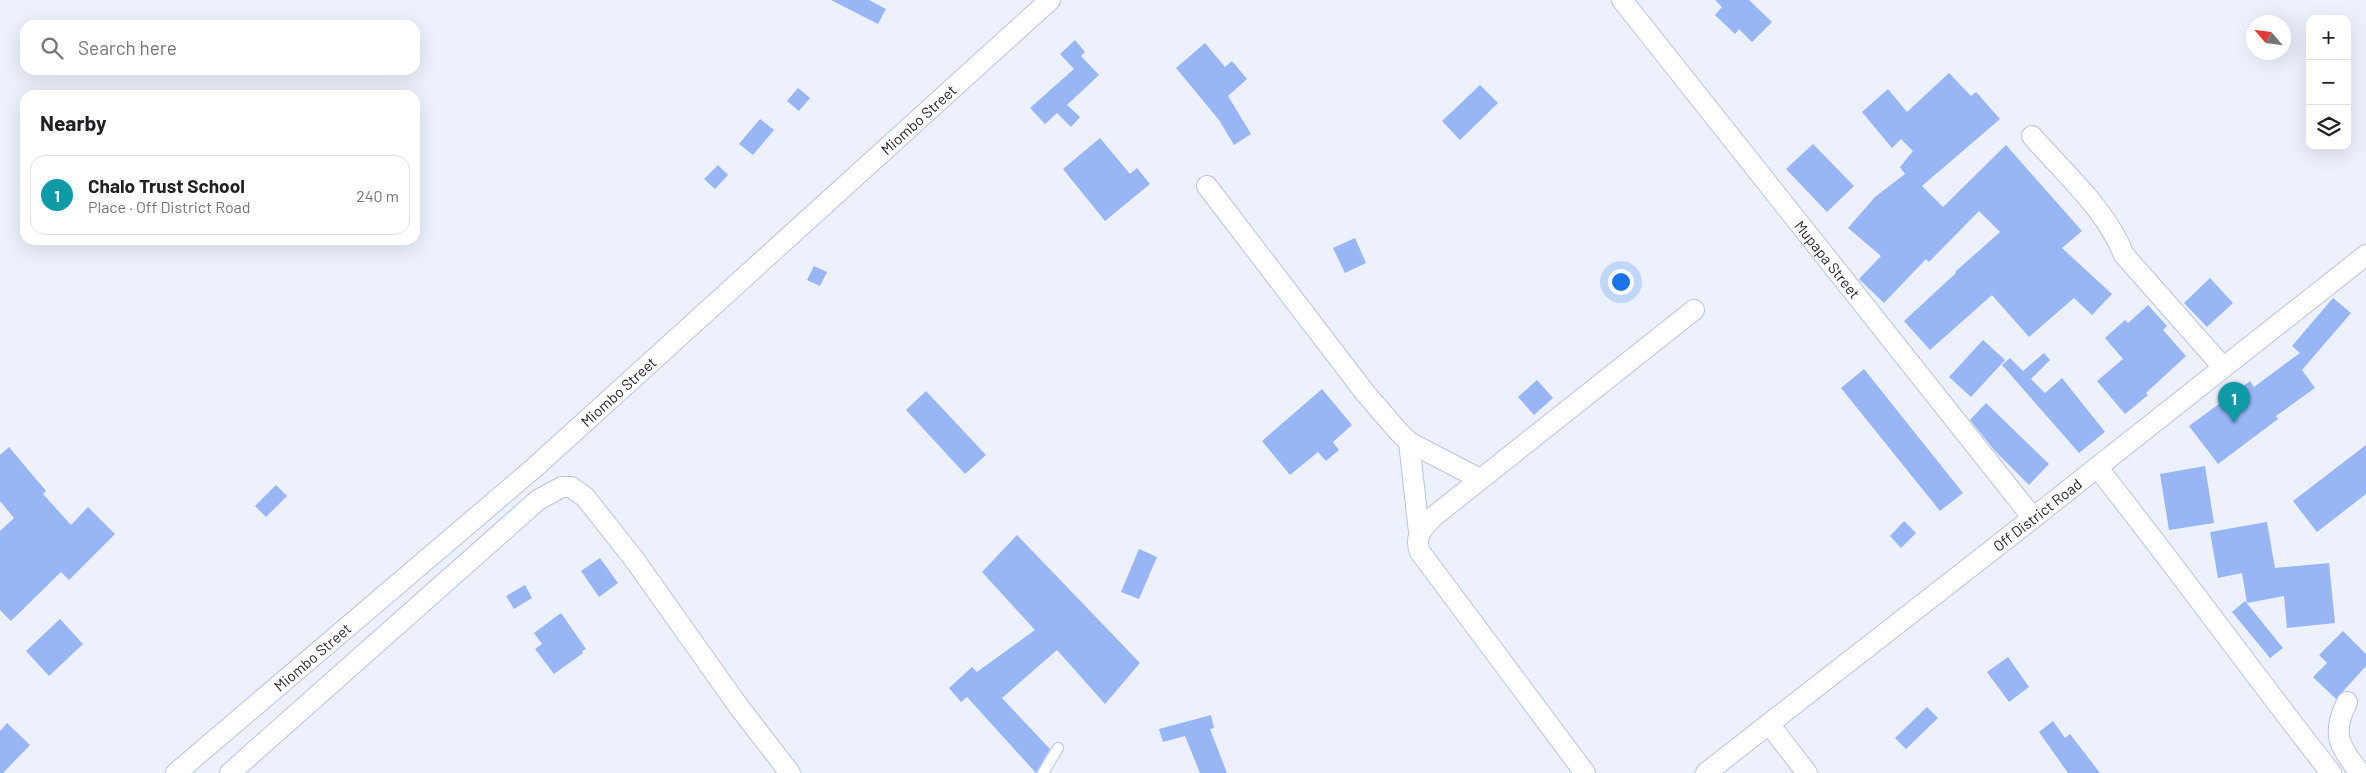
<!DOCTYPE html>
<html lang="en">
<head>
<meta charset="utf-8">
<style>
  body { margin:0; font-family:Barlow,sans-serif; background:#f6f6f6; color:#202124 }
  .controls { position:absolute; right:15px; top:15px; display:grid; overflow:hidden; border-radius:10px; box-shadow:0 5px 20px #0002 }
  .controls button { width:45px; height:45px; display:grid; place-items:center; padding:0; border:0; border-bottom:1px solid #e0e0e0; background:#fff; color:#202124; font:25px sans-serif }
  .compass { position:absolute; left:2246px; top:15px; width:45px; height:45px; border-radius:50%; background:#fff; box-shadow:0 5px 20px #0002; rotate:298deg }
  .you { position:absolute; left:1620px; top:281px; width:18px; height:18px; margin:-12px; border:4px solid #fff; border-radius:50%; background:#1a73e8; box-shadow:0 0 0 8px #1a73e833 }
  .badge { display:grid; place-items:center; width:32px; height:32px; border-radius:50%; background:#b45309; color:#fff; font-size:16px; font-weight:700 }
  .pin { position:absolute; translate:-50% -41px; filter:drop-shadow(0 1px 2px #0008) }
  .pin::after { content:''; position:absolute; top:26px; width:18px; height:15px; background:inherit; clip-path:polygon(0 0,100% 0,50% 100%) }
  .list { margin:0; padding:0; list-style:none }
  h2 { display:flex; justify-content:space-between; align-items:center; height:65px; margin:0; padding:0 20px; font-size:21px }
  h2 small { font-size:16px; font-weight:400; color:#757577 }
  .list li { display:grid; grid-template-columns:32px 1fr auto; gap:15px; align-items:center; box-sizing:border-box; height:80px; margin:0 10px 10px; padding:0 10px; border:1px solid #e0e0e0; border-radius:15px }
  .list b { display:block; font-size:19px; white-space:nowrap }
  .list p { margin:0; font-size:16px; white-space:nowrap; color:#757577 }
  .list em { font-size:16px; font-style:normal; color:#757577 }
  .icon { flex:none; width:28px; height:28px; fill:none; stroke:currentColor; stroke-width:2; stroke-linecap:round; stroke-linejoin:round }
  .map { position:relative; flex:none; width:2366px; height:773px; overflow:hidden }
  .search { position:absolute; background:#fff; box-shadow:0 5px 20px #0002; left:20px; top:20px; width:400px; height:55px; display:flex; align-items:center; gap:12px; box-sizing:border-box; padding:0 18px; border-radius:15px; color:#757577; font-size:19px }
  .panel { position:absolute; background:#fff; box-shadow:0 5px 20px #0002; left:20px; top:90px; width:400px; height:155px; border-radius:15px }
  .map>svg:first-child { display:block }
  .building { fill:#98b5f6 }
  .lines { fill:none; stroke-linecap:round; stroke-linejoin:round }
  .service-casing { stroke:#b8c4de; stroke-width:12 }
  .minor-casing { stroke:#b8c4de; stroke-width:22 }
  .service { stroke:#fff; stroke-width:10 }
  .minor { stroke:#fff; stroke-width:20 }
  .labels { text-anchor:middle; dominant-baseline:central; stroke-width:5; stroke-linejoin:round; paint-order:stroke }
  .street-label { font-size:15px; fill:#21252f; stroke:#fff }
</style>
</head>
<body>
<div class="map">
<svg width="2366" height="773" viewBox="0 0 2366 773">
  <rect width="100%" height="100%" fill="#ecf1fc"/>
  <g class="building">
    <polygon points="831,0 869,0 886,9 878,24"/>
    <polygon points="1715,0 1749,0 1772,22 1752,42 1739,29 1735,34 1715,15 1722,7"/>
    <polygon points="1075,40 1085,52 1081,56 1099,75 1067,105 1080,117 1071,127 1057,113 1045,124 1030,108 1074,69 1060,54"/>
    <polygon points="1205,43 1225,67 1232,61 1247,79 1228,96 1251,134 1234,145 1219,120 1176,68"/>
    <polygon points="1949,73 1971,96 1976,92 2000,119 1922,186 1943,207 2006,145 2082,231 2062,248 2112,294 2092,315 2074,298 2029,337 1992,295 1930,350 1904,321 1956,273 1955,272 2000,232 1979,211 1929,262 1926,259 1884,303 1859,279 1881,256 1848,228 1875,197 1905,174 1900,167 1913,151 1901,139 1892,148 1862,112 1888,89 1907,112"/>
    <polygon points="1480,85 1498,103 1460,140 1442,121"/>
    <polygon points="798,88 810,98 799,111 787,101"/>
    <polygon points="760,119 774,130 753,155 739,144"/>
    <polygon points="1100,138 1130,174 1137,168 1150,184 1105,221 1063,169"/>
    <polygon points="1813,144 1854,186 1827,212 1786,169"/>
    <polygon points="718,165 728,175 715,189 704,179"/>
    <polygon points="1355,238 1366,263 1345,273 1333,248"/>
    <polygon points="814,266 827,272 820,286 807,280"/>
    <polygon points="2210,278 2233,303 2207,327 2184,303"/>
    <polygon points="2333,298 2351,313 2302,370 2315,388 2276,416 2278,419 2218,464 2189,426 2250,381 2254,387 2300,353 2292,346"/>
    <polygon points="2148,305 2167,326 2163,330 2186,356 2146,393 2148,395 2125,414 2097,381 2123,359 2105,338 2125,320 2128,323"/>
    <polygon points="1983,340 2005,360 1971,397 1949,377"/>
    <polygon points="2044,353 2050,360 2031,379 2045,393 2062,378 2105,432 2079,453 2002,365 2010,358 2023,371"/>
    <polygon points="1864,369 1963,493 1940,511 1841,388"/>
    <polygon points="1537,380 1553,398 1534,415 1518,397"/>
    <polygon points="1322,389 1352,425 1333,442 1339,450 1326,461 1318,452 1290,475 1262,441"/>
    <polygon points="926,391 986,455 965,474 906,410"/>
    <polygon points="1986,403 2049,464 2029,485 1996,452 1970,420"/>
    <polygon points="2366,445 2366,494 2317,532 2293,501"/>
    <polygon points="9,447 46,491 43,494 71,525 88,507 115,534 69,580 61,572 11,621 0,610 0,531 14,518 0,501 0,455"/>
    <polygon points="2205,466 2214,523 2169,530 2160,474"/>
    <polygon points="276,485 287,496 266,517 255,506"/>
    <polygon points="1904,521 1916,533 1901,548 1890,536"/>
    <polygon points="2267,522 2275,568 2329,563 2335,623 2287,628 2284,596 2247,603 2242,573 2218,578 2210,532"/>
    <polygon points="1017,535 1140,663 1105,704 1057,650 1002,698 1050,749 1036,773 967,697 961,702 949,688 972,667 977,672 1035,630 982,572"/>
    <polygon points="1139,549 1157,557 1139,599 1121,592"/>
    <polygon points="600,558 618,583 599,597 581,571"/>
    <polygon points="525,585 532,598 514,609 506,596"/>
    <polygon points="2245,601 2283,648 2270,658 2232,612"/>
    <polygon points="561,613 586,649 582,651 583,653 554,674 535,649 542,644 534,633"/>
    <polygon points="60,619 83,644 49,676 26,651"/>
    <polygon points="2343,631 2366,654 2366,666 2336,699 2313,677 2327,663 2319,655"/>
    <polygon points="2008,657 2029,687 2009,702 1987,672"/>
    <polygon points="1927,707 1938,718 1906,749 1895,738"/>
    <polygon points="1211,715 1214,728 1210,729 1227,773 1200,773 1185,736 1163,742 1159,729"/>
    <polygon points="2053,721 2065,738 2070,734 2100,773 2068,773 2039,732"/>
    <polygon points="7,723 30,745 3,773 0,773 0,731"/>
  </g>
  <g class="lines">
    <defs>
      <polyline id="service" points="1043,773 1058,748"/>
      <g id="minor">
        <path id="s1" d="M1622,0l411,518"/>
        <path d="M2032,136c32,37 74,73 92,119l99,112"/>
        <polyline points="1207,186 1366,394 1398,431 1409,442 1480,479"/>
        <polyline points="1409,442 1419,532"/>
        <path d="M2097,467c80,101 155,205 234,306"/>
        <path d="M2347,702c-16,33 -8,43 13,71"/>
        <polyline points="1769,724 1807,773"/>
        <path id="s2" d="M176,773l358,-305 516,-468"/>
        <polyline points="230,773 538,500 562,487 571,487 585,497 634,559 739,707 790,773"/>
        <path d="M1585,773l-165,-221c-6,-16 2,-23 13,-35l261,-207"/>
        <path id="s3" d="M1706,773l327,-255 333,-263"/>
      </g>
    </defs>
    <use href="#service" class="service-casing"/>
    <use href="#minor" class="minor-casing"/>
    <use href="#service" class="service"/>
    <use href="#minor" class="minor"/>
  </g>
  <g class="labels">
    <g class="street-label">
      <text stroke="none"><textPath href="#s2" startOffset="989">Miombo Street</textPath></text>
      <text stroke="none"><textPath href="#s1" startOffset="331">Mupapa Street</textPath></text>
      <text stroke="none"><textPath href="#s2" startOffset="584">Miombo Street</textPath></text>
      <text stroke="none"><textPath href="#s3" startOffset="420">Off District Road</textPath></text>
      <text stroke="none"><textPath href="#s2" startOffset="179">Miombo Street</textPath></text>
    </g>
  </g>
</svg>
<div class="controls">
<button>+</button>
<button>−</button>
<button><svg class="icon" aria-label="layers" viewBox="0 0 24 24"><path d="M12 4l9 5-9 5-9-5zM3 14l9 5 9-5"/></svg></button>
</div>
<svg class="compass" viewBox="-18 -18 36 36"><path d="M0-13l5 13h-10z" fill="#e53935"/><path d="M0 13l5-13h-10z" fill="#757577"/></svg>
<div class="you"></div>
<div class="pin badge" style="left:2234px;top:423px;background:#0f9aa8">1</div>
<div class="search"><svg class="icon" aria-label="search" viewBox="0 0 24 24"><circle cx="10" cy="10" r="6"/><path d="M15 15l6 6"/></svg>Search here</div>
<section class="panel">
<h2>Nearby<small></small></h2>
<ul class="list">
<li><span class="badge" style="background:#0f9aa8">1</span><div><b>Chalo Trust School</b><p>Place · Off District Road</p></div><em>240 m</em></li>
</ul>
</section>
</div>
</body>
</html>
